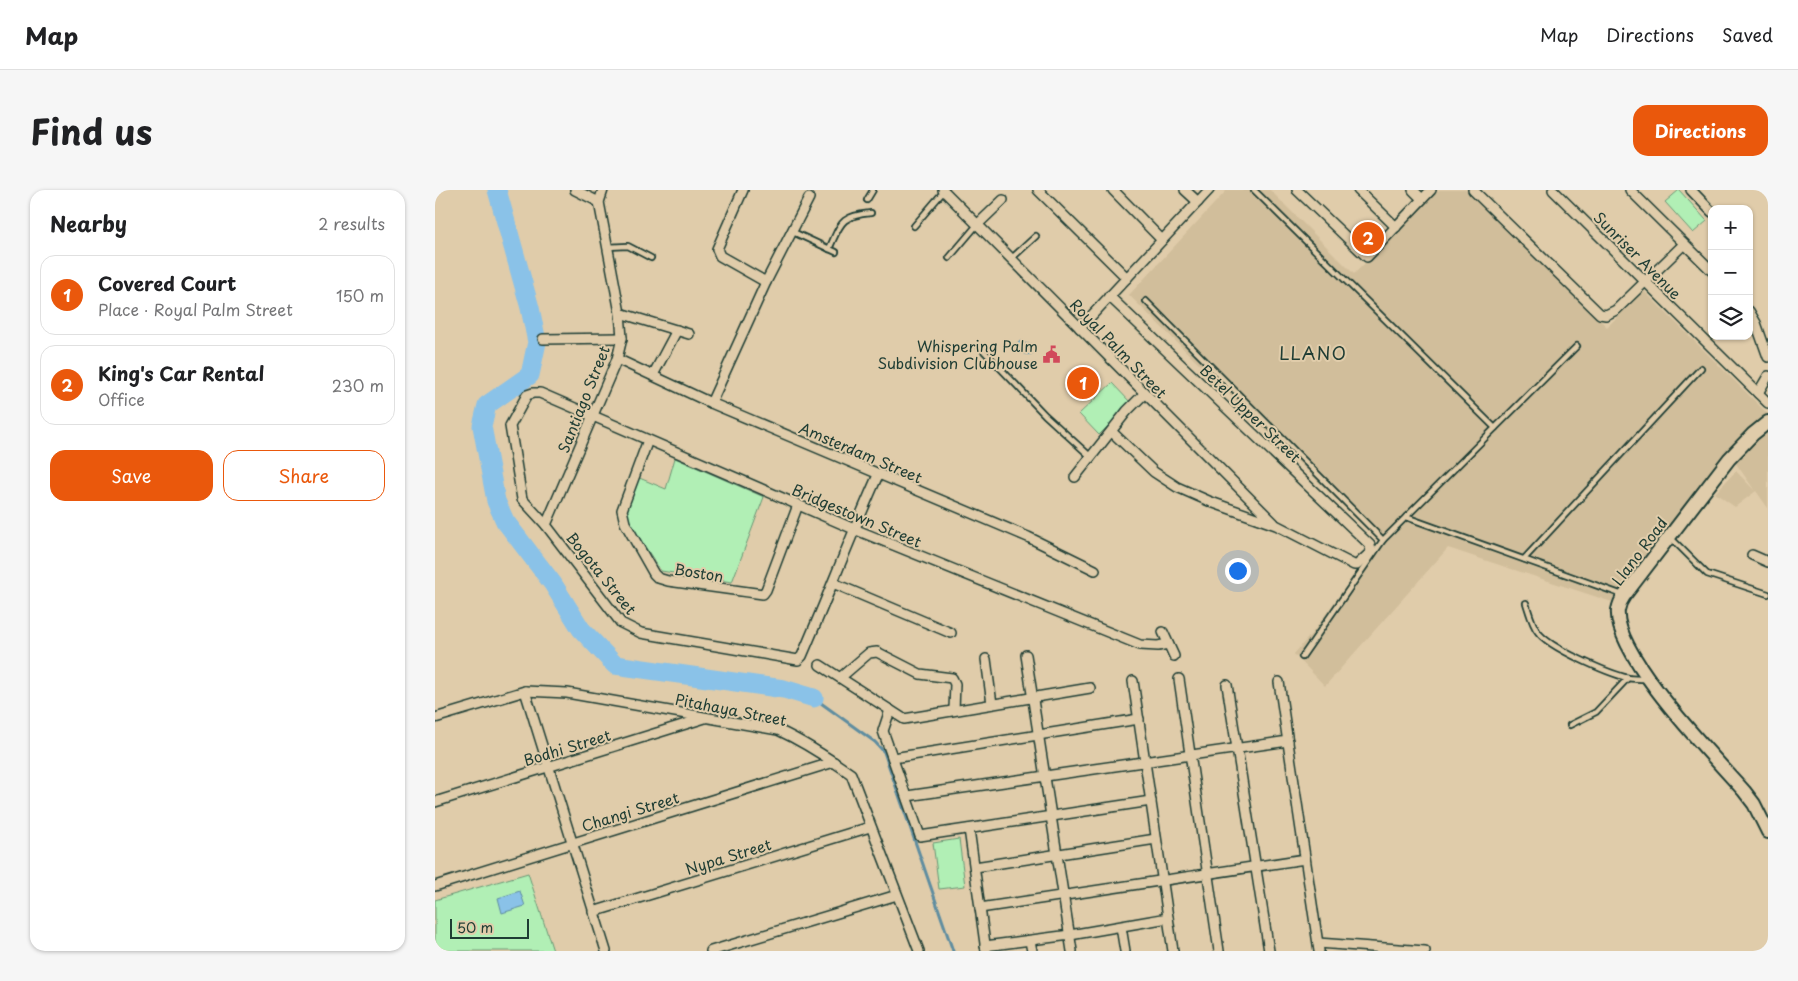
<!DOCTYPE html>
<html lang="en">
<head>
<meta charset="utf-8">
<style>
  body { margin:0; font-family:"Playpen Sans",sans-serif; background:#f6f6f6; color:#202124 }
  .controls { position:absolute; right:15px; top:15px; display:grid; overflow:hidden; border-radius:10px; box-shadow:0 1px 4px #0004 }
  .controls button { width:45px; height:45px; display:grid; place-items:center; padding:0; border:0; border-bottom:1px solid #e0e0e0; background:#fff; color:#202124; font:25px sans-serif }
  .scale { position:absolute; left:15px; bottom:12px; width:79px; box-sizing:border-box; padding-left:5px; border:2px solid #1f3d34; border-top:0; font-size:14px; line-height:18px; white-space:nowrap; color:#1f3d34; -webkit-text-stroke:4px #e0ccaa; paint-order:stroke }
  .you { position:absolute; left:802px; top:380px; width:18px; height:18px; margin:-12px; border:4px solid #fff; border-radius:50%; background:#1a73e8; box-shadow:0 0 0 8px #1a73e833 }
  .badge { display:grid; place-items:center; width:32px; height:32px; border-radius:50%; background:#ea580c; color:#fff; font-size:16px; font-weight:700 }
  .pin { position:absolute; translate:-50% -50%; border:2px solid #fff; box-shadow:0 1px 5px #0006 }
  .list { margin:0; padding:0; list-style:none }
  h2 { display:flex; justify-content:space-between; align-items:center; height:65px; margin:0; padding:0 20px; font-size:21px }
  h2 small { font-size:16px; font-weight:400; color:#757577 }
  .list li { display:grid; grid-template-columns:32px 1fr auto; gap:15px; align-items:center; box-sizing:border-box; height:80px; margin:0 10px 10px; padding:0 10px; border:1px solid #e0e0e0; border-radius:15px }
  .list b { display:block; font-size:19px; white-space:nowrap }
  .list p { margin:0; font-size:16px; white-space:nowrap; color:#757577 }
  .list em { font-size:16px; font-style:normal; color:#757577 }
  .actions { display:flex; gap:10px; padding:15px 20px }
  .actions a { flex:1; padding:11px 0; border:1px solid #ea580c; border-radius:15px; text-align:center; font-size:18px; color:#ea580c }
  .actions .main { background:#ea580c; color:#fff }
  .icon { flex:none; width:28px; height:28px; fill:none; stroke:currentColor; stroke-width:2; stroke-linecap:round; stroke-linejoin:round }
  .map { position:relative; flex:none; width:1333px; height:761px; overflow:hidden; border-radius:15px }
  header { display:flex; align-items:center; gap:30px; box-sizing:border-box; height:70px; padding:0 25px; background:#fff; border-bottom:1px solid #e0e0e0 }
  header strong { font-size:24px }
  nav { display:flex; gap:28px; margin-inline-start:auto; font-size:18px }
  .intro { display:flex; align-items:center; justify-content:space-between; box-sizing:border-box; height:120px; padding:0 30px }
  h1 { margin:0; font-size:35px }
  .button { padding:12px 22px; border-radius:15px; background:#ea580c; color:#fff; font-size:18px; font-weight:700 }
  main { display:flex; gap:30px; padding:0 30px }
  aside { flex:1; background:#fff; border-radius:15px; box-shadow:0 1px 4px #0004 }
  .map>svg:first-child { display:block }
  .built { fill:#d1be9b }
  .green { fill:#b1efb5; stroke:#689674 }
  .water { fill:#8ac2e8; stroke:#5f8da0 }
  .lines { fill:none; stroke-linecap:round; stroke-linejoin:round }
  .stream { stroke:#5f8da0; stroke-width:3 }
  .river { stroke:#8ac2e8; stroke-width:19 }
  .service-casing { stroke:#1f3d34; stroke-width:8 }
  .minor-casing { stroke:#1f3d34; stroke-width:12 }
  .secondary-casing { stroke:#1f3d34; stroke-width:16 }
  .service { stroke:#e0ccaa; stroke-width:4.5 }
  .minor { stroke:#e0ccaa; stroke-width:9 }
  .secondary { stroke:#e0ccaa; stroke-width:12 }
  .labels { text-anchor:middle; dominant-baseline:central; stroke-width:4; stroke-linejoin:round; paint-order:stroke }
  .street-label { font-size:15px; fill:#1f3d34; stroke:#e0ccaa }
  .poi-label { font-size:15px; fill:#1f3d34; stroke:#e0ccaa; text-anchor:end }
  .quarter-label { font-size:18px; letter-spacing:1px; fill:#1f3d34; stroke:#e0ccaa }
</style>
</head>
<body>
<header>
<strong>Map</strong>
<nav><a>Map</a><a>Directions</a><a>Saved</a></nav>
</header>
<div class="intro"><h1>Find us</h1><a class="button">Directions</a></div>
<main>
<aside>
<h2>Nearby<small>2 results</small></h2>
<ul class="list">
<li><span class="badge">1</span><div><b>Covered Court</b><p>Place · Royal Palm Street</p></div><em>150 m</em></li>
<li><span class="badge">2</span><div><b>King's Car Rental</b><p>Office</p></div><em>230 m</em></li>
</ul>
<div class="actions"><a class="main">Save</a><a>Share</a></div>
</aside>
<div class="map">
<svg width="1333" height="761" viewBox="0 0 1333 761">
  <rect width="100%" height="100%" fill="#e0ccaa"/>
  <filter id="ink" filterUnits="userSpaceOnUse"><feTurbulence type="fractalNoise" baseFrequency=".02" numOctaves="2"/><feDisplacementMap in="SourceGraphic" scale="10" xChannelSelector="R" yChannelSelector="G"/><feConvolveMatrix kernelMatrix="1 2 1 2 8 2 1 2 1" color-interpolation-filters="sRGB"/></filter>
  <g filter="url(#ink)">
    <g class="built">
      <polygon points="792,0 835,0 919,84 1004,0 1033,0 1172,137 1209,101 1333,224 1291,267 1177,412 1013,358 890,496 859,464 878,442 943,351 694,105"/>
      <polygon points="1333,241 1333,318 1321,301 1300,317 1280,303 1301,281 1320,301 1300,272 1316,254"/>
    </g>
    <g class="green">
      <polygon points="1244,0 1272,31 1258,43 1230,12"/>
      <polygon points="677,193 696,213 664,245 644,224"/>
      <polygon points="240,268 329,307 297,392 226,381 190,326 190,321 202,287 231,299"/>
      <polygon points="524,649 530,696 504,699 498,653"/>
      <polygon points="93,683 118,761 0,761 0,710"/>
    </g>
    <g class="water">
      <path d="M587,151l4,3h7l3,4c-3,10 -11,6 -18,4l-2,-8z"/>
      <polygon points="85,701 90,716 67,723 63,708"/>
    </g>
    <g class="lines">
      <polyline class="stream" points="379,508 440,552 449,562 518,761"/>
      <polyline class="river" points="62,0 95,118 102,152 95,185 52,215 47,236 61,311 70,331 118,394 146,439 180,475 349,499 379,508"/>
      <defs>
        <g id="service">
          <polyline points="819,0 1060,238"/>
          <polyline points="432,10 438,0"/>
          <polyline points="479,36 509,1"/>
          <polyline points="358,42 401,62"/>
          <polyline points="172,57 193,56 216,68"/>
          <path d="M394,59c12,-26 11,-33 42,-36"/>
          <polyline points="514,68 542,35"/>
          <polyline points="577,68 601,46"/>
          <polyline points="711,111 948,350"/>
          <polyline points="545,157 610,225 656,267"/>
          <polyline points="971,327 1188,405"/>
          <polyline points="1235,347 1272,384 1333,404"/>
          <polyline points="1089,369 1266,178"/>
          <path d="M1091,413c3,9 6,22 12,29 11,16 70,41 90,46 6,1 13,1 19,1"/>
          <polyline points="867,467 948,350 1142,156"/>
          <polyline points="1135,535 1161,522 1193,488"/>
        </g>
        <g id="minor">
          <polyline points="140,0 164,12"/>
          <polyline points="308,0 282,59 285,66 331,92"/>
          <polyline points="508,0 839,333"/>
          <polyline points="603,0 692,88"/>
          <polyline points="678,0 727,50"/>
          <polyline points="750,0 763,12"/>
          <polyline points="862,0 932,67 996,0"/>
          <polyline points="923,0 961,37"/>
          <polyline points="978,0 987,9"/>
          <polyline points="1038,0 1165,124 1171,125 1181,120 1249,54"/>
          <polyline points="1118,0 1333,213"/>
          <polyline points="1195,0 1277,81"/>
          <polyline points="1256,0 1277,22"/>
          <polyline points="543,34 568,10"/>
          <polyline points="674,106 935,355 936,362 922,375 919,375 841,335 776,312 742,297 719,282 677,242"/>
          <polyline points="1314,121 1321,133 1333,167"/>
          <polyline points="185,123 254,144"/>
          <polyline points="645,138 774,0"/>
          <polyline points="108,149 187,148"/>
          <polyline points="182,169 276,213 593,347 660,380"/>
          <polyline points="218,185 242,140"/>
          <polyline points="1323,203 1333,186"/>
          <polyline points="276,213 331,92 374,8"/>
          <polyline points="213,250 187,320 190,333 219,384 223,388 233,391 328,404 331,400 363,315"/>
          <path d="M443,285c-27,60 -50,121 -76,181l-4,4 -157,-27 -20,-10 -75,-98 -24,-26 -12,-73 17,-31 6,-2h7l314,136 286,116 18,1 10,-2"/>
          <polyline points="640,287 692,221 709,204"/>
          <polyline points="111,335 182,169 187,148 185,123 164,12 168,0"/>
          <polyline points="1317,365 1333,372"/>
          <polyline points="398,393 516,443"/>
          <polyline points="728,442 739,466"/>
          <polyline points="591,465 637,761"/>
          <polyline points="551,469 557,514"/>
          <polyline points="385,475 469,529 655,498"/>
          <polyline points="406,487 434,463 442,462 485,484 517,488 520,494 519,519"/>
          <polyline points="744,489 784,761"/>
          <polyline points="698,491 738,761"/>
          <polyline points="844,492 884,761"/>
          <polyline points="792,495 834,761"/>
          <path d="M90,501l42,2 211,37c26,12 49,27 73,44l68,177"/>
          <polyline points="455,520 448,541 485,646 716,611"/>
          <polyline points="0,528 90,501 171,761"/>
          <polyline points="458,568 704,529"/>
          <polyline points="472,606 853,551"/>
          <polyline points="0,612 270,528"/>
          <polyline points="534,639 551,761"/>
          <polyline points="540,677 721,649"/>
          <polyline points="0,696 399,572"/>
          <polyline points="545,718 870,669"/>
          <polyline points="158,722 435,637"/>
          <polyline points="686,737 690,761"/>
          <polyline points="595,751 597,761"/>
          <polyline points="883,753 990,761"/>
          <polyline points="550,756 635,745 733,728"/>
          <polyline points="276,761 462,705"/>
        </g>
        <path id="secondary" d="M1333,232l-15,12 -24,25 -105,137c-3,4 -5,9 -6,14 -5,44 96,147 126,181l10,13 14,28"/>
      </defs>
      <use href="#service" class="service-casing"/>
      <use href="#minor" class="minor-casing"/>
      <use href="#secondary" class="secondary-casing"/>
      <use href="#service" class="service"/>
      <use href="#minor" class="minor"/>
      <use href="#secondary" class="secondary"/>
    </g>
  </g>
  <defs>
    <symbol id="civic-bare" viewBox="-9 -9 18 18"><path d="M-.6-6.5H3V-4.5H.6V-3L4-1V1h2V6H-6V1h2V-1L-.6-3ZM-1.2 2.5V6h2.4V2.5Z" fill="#d1495b" stroke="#e0ccaa" stroke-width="2.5" paint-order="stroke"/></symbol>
  </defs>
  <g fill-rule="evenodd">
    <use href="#civic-bare" x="604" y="152" width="25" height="25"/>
  </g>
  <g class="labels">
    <g class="street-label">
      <text transform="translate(1203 65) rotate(45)">Sunriser Avenue</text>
      <text transform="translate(684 158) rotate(46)">Royal Palm Street</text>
      <text transform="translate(148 209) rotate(-68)">Santiago Street</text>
      <text transform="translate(816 223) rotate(44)">Betel Upper Street</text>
      <text transform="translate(426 262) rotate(23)">Amsterdam Street</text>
      <text transform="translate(422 325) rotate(23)">Bridgestown Street</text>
      <text transform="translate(1204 361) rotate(-53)">Llano Road</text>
      <text transform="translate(264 382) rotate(9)">Boston</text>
      <text transform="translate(167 383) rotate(51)">Bogota Street</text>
      <text transform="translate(296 519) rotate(11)">Pitahaya Street</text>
      <text transform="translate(132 557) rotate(-17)">Bodhi Street</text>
      <text transform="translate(195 621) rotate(-17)">Changi Street</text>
      <text transform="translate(293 666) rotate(-17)">Nypa Street</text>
    </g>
    <g class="poi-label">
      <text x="603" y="155">Whispering Palm<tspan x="603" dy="17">Subdivision Clubhouse</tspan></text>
    </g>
    <g class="quarter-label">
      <text x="878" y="162">LLANO</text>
    </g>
  </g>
</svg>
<div class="controls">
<button>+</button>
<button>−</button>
<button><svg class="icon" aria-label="layers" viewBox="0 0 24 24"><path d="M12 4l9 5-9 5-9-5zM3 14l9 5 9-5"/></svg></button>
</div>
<div class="scale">50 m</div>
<div class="you"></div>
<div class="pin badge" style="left:648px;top:193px">1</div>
<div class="pin badge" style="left:933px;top:48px">2</div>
</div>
</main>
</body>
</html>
